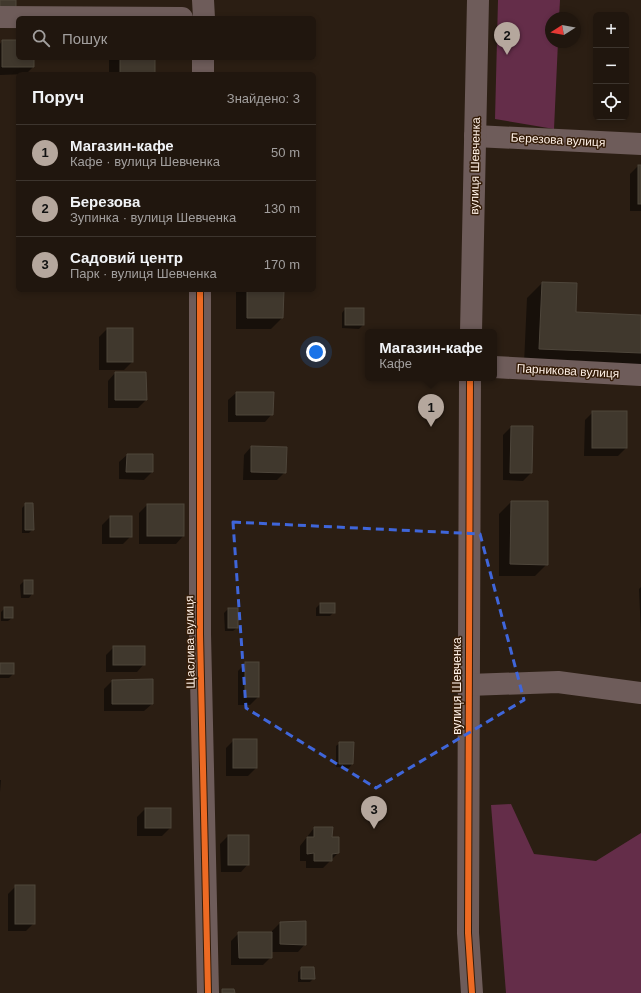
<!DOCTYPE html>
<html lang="uk">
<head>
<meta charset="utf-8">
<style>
  body { margin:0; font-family:Helvetica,sans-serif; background:#281f17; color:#f1f3f6 }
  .controls { position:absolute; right:12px; top:12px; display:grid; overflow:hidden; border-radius:6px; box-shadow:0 2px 6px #0003 }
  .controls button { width:36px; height:36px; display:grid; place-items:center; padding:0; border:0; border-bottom:1px solid #3d352e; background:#20160e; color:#f1f3f6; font:20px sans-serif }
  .compass { position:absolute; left:545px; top:12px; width:36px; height:36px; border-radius:50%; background:#20160e; box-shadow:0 2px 6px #0003; rotate:259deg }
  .you { position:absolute; left:316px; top:352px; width:14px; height:14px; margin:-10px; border:3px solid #fff; border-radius:50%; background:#1a73e8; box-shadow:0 0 0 6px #1a73e833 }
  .badge { display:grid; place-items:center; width:26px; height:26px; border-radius:50%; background:#b5a79d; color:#111; font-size:13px; font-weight:700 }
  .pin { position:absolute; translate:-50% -33px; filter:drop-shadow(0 1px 2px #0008) }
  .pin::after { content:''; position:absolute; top:21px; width:14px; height:12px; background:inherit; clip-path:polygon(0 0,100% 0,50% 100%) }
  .popup { position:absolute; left:365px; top:329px; width:132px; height:52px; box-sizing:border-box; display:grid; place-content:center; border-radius:6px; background:#20160e; filter:drop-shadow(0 1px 3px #0005); font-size:13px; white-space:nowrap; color:#a29f9e }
  .popup b { font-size:15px; color:#f1f3f6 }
  .popup::after { content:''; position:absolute; left:50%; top:100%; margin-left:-8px; border:8px solid transparent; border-top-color:#20160e }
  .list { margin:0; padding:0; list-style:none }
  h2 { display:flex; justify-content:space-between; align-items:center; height:52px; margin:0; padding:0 16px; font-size:17px }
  h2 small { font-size:13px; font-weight:400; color:#a29f9e }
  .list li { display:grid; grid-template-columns:26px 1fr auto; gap:12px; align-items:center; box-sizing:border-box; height:56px; padding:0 16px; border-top:1px solid #3d352e }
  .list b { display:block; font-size:15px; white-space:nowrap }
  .list p { margin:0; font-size:13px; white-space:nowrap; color:#a29f9e }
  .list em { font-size:13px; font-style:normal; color:#a29f9e }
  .icon { flex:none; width:22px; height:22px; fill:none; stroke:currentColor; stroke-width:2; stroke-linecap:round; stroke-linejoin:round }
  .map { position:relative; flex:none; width:641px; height:993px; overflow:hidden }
  .search { position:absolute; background:#20160e; box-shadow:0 2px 6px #0003; left:16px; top:16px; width:300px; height:44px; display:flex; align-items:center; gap:10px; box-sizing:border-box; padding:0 14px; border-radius:6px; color:#a29f9e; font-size:15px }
  .panel { position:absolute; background:#20160e; box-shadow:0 2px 6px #0003; left:16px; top:72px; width:300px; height:220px; border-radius:6px }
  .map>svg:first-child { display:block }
  .forest { fill:#642d49 }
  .shadow { fill:#0007 }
  .building { fill:#40382d; stroke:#4e463b }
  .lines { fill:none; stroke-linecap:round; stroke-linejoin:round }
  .minor { stroke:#6e5c5a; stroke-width:22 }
  .cycleway-casing { stroke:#351d09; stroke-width:8 }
  .cycleway { stroke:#ed6a23; stroke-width:6 }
  .marked { fill:none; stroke:#3f66da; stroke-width:3; stroke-dasharray:8 5; stroke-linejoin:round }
  .labels { text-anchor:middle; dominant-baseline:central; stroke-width:3; stroke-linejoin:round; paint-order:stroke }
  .street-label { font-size:12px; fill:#fff1e7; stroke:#351d09 }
</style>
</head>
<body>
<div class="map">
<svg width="641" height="993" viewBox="0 0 641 993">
  <rect width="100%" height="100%" fill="#2b1e13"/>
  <g class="forest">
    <polygon points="498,0 560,0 559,18 551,18 551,42 558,42 554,129 495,119"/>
    <polygon points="511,804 534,854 596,861 641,833 641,993 506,993 491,805"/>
  </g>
  <g class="shadow">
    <polygon points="2,41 18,41 18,58 33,58 33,67 26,74 0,75 0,44"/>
    <rect x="109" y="58" width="45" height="16"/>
    <polygon points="638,166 641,166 641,211 630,211 630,174"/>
    <polygon points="542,283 575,313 641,316 641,366 524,364 527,298"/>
    <polygon points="236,290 283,290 282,318 271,329 236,329"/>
    <polygon points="345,309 363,325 359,329 342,328 342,313"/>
    <polygon points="107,329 132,329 132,362 124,370 99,370 99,337"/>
    <polygon points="115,373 145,373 146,400 138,408 108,408 108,381"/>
    <polygon points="236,393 272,414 265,422 228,422 228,400"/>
    <polygon points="593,412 626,412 626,448 618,456 584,456 585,420"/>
    <polygon points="511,427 531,473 523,481 503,480 503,435"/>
    <polygon points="251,447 285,472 277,480 243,480 244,455"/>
    <polygon points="127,455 152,455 152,472 144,480 119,479 119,462"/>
    <polygon points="511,502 547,564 535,576 499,576 499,514"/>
    <polygon points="26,504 33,529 29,533 22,533 22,508"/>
    <polygon points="147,505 183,505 183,536 176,544 139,544 139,513"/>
    <polygon points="110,517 131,517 131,536 123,544 102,544 102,525"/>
    <polygon points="24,581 32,594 29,598 21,598 20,585"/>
    <polygon points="641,587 641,634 639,589"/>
    <polygon points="320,604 334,604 334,612 330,616 316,616 316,608"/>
    <polygon points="5,608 12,618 8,621 1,621 1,612"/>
    <polygon points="228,609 237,628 233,631 225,631 224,613"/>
    <polygon points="114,647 144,664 137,672 106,672 106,655"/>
    <polygon points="246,663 258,697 250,705 238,705 238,671"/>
    <polygon points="0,664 13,674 9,678 0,678"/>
    <polygon points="112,681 152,704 144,711 104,711 104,689"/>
    <polygon points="234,740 256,768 248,776 226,776 226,748"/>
    <polygon points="340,743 352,764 349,768 336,767 336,746"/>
    <polygon points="0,780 1,780 0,792"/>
    <polygon points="145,809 170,828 162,836 137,836 137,817"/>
    <polygon points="314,828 331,838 338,853 323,868 306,868 306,861 300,861 300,846"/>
    <polygon points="228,836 248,864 241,872 221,872 220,844"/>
    <polygon points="16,886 34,923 26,931 8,931 8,894"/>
    <polygon points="305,922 305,944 298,952 271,952 271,957 263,965 231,965 231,941 239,933 272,933 272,931 280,923"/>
    <polygon points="302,968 314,978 310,982 298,982 298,972"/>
  </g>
  <g class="building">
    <polygon points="0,0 16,0 16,11 0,12"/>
    <polygon points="2,40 18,40 18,58 34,58 34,67 2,67"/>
    <rect x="120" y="58" width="35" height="16"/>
    <rect x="638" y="165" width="3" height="39"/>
    <polygon points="542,282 577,283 576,312 641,315 641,353 539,349"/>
    <polygon points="247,290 284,290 283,318 247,318"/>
    <rect x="345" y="308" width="19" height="17"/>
    <rect x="107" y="328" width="26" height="34"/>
    <polygon points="115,372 146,372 147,400 115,400"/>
    <polygon points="236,392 274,392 273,415 236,415"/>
    <rect x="592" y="411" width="35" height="37"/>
    <polygon points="511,426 533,426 532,473 510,473"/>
    <polygon points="251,446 287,447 286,473 251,472"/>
    <polygon points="127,454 153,454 153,472 126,472"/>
    <polygon points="511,501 548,501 548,565 510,564"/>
    <polygon points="25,503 33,503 34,530 25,530"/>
    <rect x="147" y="504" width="37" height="32"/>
    <rect x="110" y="516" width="22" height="21"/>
    <rect x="24" y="580" width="9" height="14"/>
    <rect x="320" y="603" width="15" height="10"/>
    <rect x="4" y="607" width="9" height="11"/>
    <rect x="228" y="608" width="10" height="20"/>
    <rect x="113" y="646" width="32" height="19"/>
    <rect x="245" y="662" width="14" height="35"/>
    <rect x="0" y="663" width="14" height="11"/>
    <polygon points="153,679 153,704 112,704 112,680"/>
    <rect x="233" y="739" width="24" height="29"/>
    <polygon points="339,742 354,742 353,764 339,764"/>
    <rect x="145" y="808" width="26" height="20"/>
    <polygon points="314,827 333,827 332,837 339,837 339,853 332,854 332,861 314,861 314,853 307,854 307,837 314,837"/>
    <rect x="228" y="835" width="21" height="30"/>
    <rect x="15" y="885" width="20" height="39"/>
    <polygon points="306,921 306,945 280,944 280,922"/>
    <polygon points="238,932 272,932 272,958 239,958"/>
    <polygon points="301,967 314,967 315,979 301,979"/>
    <polygon points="222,989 234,989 235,993 222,993"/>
  </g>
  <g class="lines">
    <g class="minor">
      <polyline points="203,0 204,18"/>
      <polyline points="0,17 182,18"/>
      <polyline points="203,74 203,58"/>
      <polyline points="475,136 641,144"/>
      <polyline points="200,290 200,634 208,993"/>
      <polyline points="471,332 478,0"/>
      <polyline points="494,367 641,375"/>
      <polyline points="470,378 468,933 472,993"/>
      <polyline points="468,685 558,682 641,693"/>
    </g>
    <defs>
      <g id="cycleway">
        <polyline points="200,290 200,634 208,993"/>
        <polyline points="470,378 468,933 472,993"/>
      </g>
    </defs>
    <use href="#cycleway" class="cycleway-casing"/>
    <use href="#cycleway" class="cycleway"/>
  </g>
  <path class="marked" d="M233,522l247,12 44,166 -148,88 -130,-80z"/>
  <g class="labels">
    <g class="street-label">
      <text transform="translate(558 140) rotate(3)">Березова вулиця</text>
      <text transform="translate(475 166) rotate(-89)">вулиця Шевченка</text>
      <text transform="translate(568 371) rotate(3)">Парникова вулиця</text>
      <text transform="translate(190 642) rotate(-91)">Щаслива вулиця</text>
      <text transform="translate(457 686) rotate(-90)">вулиця Шевченка</text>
    </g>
  </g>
</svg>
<div class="controls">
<button>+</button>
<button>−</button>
<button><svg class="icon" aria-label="locate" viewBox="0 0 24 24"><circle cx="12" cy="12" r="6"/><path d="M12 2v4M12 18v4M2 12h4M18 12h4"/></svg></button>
</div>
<svg class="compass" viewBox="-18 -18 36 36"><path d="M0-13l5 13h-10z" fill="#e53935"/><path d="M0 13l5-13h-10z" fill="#a29f9e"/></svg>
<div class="you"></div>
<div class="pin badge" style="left:431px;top:427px">1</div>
<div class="popup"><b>Магазин-кафе</b>Кафе</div>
<div class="pin badge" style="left:507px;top:55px">2</div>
<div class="pin badge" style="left:374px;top:829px">3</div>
<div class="search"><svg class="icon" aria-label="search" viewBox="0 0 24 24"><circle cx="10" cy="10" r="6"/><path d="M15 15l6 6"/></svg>Пошук</div>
<section class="panel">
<h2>Поруч<small>Знайдено: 3</small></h2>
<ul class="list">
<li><span class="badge">1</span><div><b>Магазин-кафе</b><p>Кафе · вулиця Шевченка</p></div><em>50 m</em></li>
<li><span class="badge">2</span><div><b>Березова</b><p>Зупинка · вулиця Шевченка</p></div><em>130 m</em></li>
<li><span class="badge">3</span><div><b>Садовий центр</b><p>Парк · вулиця Шевченка</p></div><em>170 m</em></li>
</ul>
</section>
</div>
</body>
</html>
